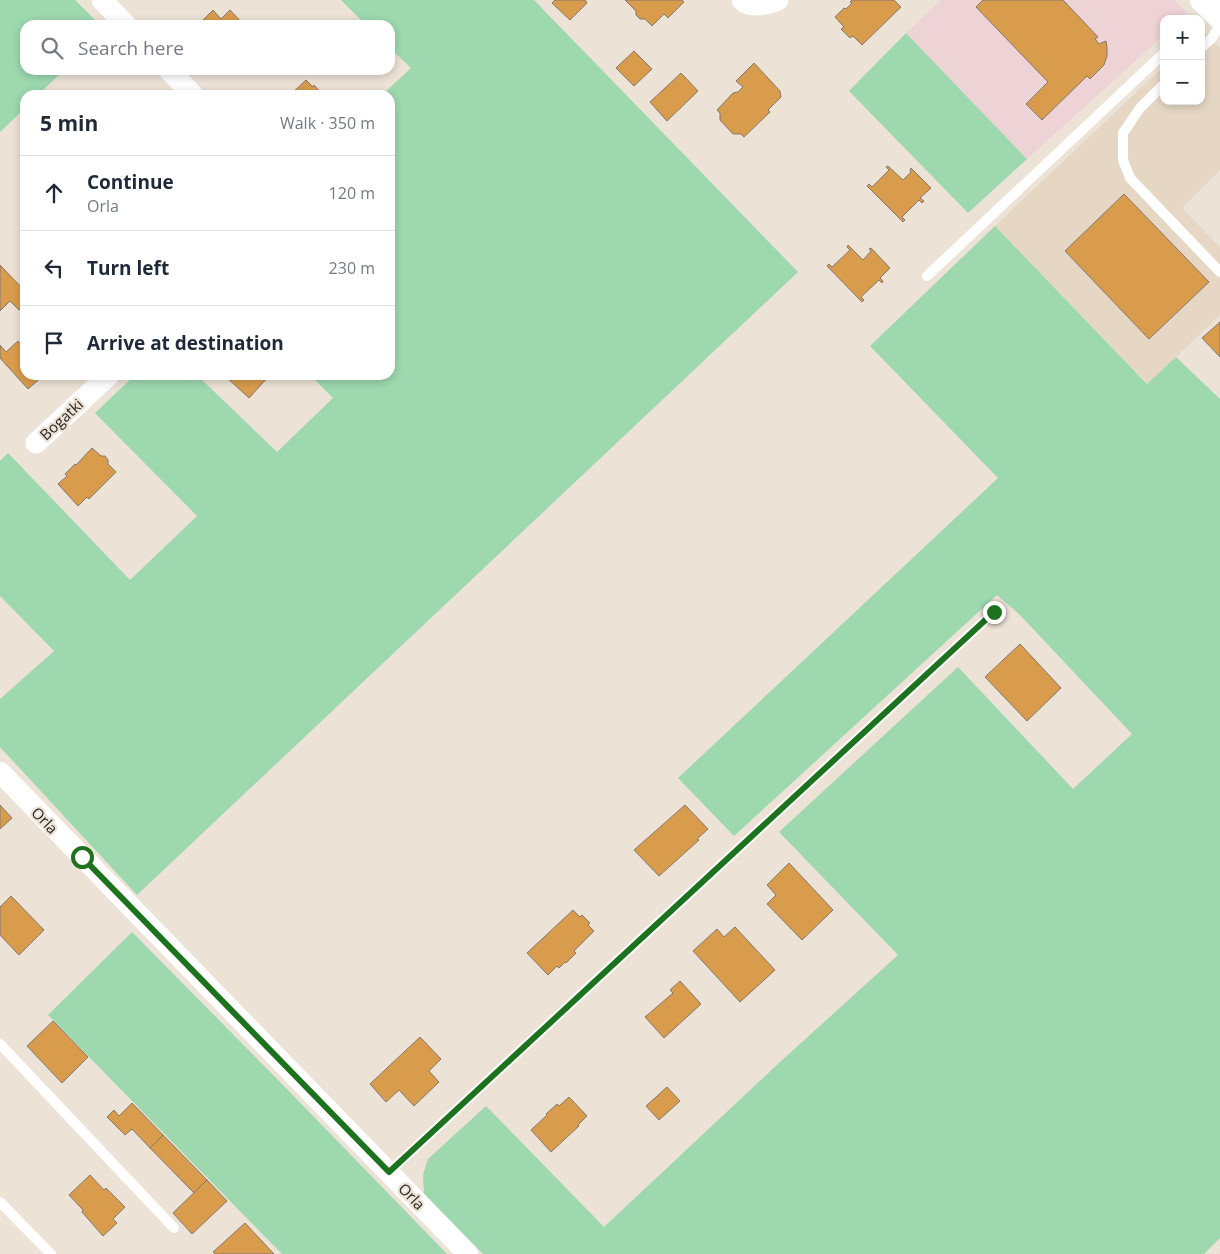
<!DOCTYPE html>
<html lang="en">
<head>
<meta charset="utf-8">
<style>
  body { margin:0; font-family:"Open Sans",sans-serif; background:#f6f6f7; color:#1f2937 }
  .controls { position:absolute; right:15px; top:15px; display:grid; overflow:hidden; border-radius:10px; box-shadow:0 2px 8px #0003 }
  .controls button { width:45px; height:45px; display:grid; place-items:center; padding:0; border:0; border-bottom:1px solid #e0e1e3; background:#fff; color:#1f2937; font:25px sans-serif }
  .stop { position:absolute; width:15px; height:15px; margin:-11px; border:4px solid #1c721d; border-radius:50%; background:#fff }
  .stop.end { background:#1c721d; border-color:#fff; box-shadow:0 1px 5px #0008 }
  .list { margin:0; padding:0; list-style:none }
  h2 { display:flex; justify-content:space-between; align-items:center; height:65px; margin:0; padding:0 20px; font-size:21px }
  h2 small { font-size:16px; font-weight:400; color:#747a83 }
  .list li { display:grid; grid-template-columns:32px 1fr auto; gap:15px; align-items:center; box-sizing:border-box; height:75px; padding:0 20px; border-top:1px solid #e0e1e3 }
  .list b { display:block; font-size:19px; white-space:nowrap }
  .list p { margin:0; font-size:16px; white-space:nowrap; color:#747a83 }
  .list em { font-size:16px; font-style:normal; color:#747a83 }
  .icon { flex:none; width:28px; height:28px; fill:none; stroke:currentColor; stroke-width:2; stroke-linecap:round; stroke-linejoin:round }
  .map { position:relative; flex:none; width:1220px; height:1254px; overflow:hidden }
  .search { position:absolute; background:#fff; box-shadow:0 2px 8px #0003; left:20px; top:20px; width:375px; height:55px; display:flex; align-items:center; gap:12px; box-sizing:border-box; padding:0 18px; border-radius:15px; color:#747a83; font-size:19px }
  .panel { position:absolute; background:#fff; box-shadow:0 2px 8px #0003; left:20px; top:90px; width:375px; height:290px; border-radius:15px }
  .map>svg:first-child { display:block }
  .commercial { fill:#edd2d6 }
  .built { fill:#e6d7c5 }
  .green { fill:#9dd8af }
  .building { fill:#d89c4c; stroke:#82796e }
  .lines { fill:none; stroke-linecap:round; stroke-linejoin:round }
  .service { stroke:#fff; stroke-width:10 }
  .minor { stroke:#fff; stroke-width:21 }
  .tertiary { stroke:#fff; stroke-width:26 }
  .route { stroke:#1c721d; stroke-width:6 }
  .labels { text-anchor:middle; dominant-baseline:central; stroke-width:4.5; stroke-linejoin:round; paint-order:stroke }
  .street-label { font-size:15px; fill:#2a2622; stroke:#ece2d6 }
</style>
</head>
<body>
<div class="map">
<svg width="1220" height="1254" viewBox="0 0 1220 1254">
  <rect width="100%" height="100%" fill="#ece2d6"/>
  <polygon class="commercial" points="941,0 1174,0 1187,13 1181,19 1164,19 1164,35 1027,159 906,33"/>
  <polygon class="built" points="1201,30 1202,30 1220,48 1220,170 1182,208 1220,247 1220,315 1148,384 995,226 1164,66 1164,101 1201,101"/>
  <g class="green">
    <polygon points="0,0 75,0 100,25 25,25 25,70 64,70 38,95 25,95 25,108 0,132"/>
    <polygon points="341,0 534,0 798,272 137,895 0,747 0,699 54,651 0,596 0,461 8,453 130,580 197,516 95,413 135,375 197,375 277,452 333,398 310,375 390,375 390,95 382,95 411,68 390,48 390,25 366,25"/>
    <polygon points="906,33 1027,159 968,213 849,91"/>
    <polygon points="995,226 1147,384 1176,357 1220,399 1220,1238 1204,1254 483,1254 424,1196 423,1175 428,1159 486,1106 604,1227 780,1062 898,955 779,832 958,667 1073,789 1132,734 1019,614 997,595 734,836 678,778 998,478 870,346"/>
    <polygon points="132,932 282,1084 447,1254 282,1254 48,1015"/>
  </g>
  <g class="building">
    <polygon points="555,0 585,0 587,3 570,20 552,3"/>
    <polygon points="625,0 682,0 684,2 668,18 664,14 652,26 645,19 640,19 636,15 636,11"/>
    <polygon points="852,0 894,0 901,7 862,45 853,36 850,38 841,29 844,27 835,17 844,8 846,9 852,3 850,2"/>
    <polygon points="983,0 1063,0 1098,37 1095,39 1099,44 1106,41 1107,47 1107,56 1104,65 1090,79 1087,76 1042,120 1026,104 1048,82 976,7"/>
    <polygon points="213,10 221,19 230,10 244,25 198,25"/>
    <polygon points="634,51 652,69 634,86 616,68"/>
    <polygon points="754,63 780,91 781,97 768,110 770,112 744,137 741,134 733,134 720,120 720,113 717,110 733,93 738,92 743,87 736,81"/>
    <polygon points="681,73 698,91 667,121 650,102"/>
    <polygon points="306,80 313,87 314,85 323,95 290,95"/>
    <polygon points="888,166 903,180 911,172 910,170 911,168 931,188 920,198 924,201 922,203 919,200 902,217 905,220 903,222 867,186 869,184 872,187 889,170 886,167"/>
    <polygon points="1124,194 1209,282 1149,339 1065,251"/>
    <polygon points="848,245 863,260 871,251 869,249 871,248 890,268 880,278 883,281 882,283 879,280 861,297 864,300 862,302 827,266 829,264 832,267 850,250 847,247"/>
    <polygon points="0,265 22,288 25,286 25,304 19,310 10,301 0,311"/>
    <polygon points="1220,322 1220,357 1202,338"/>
    <polygon points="18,341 25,350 25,375 44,375 28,389 0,358 0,345 6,352"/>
    <polygon points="224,375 270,375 249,398"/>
    <polygon points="92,448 101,456 105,456 108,460 108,464 116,472 89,499 87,497 78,506 58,484 67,476 65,474 75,464 76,465"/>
    <polygon points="1020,644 1061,688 1027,721 985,677"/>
    <polygon points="0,805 12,818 0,829"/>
    <polygon points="685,805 708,829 697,839 699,840 659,876 634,850"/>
    <polygon points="789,863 833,910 802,940 767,904 776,895 767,885"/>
    <polygon points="11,896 44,930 19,955 0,935 0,907"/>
    <polygon points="573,910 580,917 582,915 590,923 588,925 594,931 574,951 576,953 566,963 565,962 559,968 557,966 548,975 527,953"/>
    <polygon points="735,927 775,970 740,1002 693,951 717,929 724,937"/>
    <polygon points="680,981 701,1004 664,1038 645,1017 673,993 670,990"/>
    <polygon points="53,1021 88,1057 62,1083 27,1046"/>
    <polygon points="420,1037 441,1059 429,1071 439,1082 414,1106 399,1090 386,1102 370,1084"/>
    <polygon points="667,1087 680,1101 659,1120 646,1106"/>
    <polygon points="569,1097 587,1116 578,1125 579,1126 551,1152 531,1130 547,1115 546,1114 557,1104 559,1106"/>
    <polygon points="132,1103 163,1135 150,1148 132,1129 125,1135 107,1117 114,1110 119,1116"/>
    <polygon points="163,1135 207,1180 194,1193 150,1148"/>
    <polygon points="90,1175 104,1190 106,1188 125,1207 113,1219 117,1223 103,1236 82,1212 83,1210 69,1195"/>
    <polygon points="207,1180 227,1201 192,1234 173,1213"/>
    <polygon points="245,1223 274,1254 215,1254 213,1252"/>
  </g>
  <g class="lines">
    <g class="service">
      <polyline points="1201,48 1211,39 1220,26"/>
      <polyline points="1164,84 1140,108 1123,133 1123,160 1130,178 1220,272"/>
      <polyline points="927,276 1164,53"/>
      <polyline points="0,1044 174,1228"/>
      <polyline points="389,1172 994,612"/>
      <polyline points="0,1202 51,1254"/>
    </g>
    <g class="minor">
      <polyline points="102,0 126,25"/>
      <path d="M742,0c8,9 26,4 36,0"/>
      <polyline points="169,70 193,95"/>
      <polyline points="36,443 109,375"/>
      <polyline points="0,772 468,1254"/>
    </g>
    <polyline class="tertiary" points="1203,0 1220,16"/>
  </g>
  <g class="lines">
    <polyline class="route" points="82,857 389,1172 994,612"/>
  </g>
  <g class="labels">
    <g class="street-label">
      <text transform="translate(61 419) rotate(-43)">Bogatki</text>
      <text transform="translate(45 820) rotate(46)">Orla</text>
      <text transform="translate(412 1196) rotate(46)">Orla</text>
    </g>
  </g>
</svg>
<div class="controls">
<button>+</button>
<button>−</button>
</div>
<div class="stop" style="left:82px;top:857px"></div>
<div class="stop end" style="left:994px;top:612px"></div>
<div class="search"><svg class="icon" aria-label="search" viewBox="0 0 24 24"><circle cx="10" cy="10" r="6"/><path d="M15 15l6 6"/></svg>Search here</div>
<section class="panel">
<h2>5 min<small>Walk · 350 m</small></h2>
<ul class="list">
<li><svg class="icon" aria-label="ahead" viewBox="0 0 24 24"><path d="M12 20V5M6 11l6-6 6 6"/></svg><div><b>Continue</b><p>Orla</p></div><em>120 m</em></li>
<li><svg class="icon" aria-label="left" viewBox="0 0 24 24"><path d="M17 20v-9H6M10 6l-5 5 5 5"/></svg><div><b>Turn left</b></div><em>230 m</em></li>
<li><svg class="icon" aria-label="arrive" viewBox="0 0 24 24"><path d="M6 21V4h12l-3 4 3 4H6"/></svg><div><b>Arrive at destination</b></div></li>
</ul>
</section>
</div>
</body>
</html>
